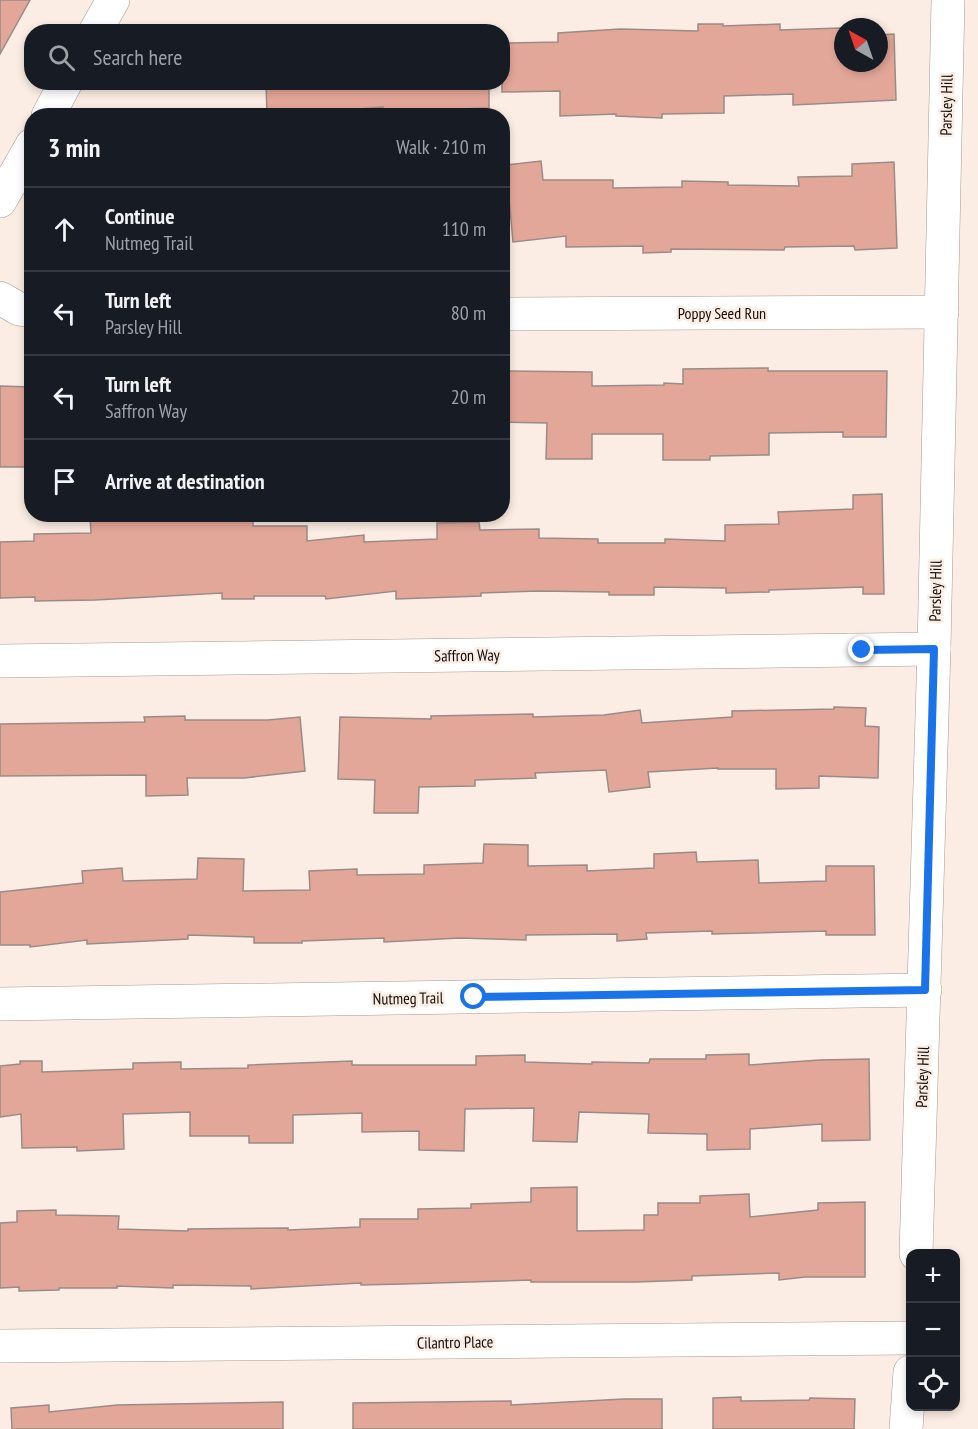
<!DOCTYPE html>
<html lang="en">
<head>
<meta charset="utf-8">
<style>
  body { margin:0; font-family:"PT Sans Narrow",sans-serif; background:#242831; color:#f1f3f6 }
  .controls { position:absolute; right:18px; bottom:18px; display:grid; overflow:hidden; border-radius:12px; box-shadow:0 3px 9px #0003 }
  .controls button { width:54px; height:54px; display:grid; place-items:center; padding:0; border:0; border-bottom:2px solid #363941; background:#171b24; color:#f1f3f6; font:30px sans-serif }
  .compass { position:absolute; left:834px; top:18px; width:54px; height:54px; border-radius:50%; background:#171b24; box-shadow:0 3px 9px #0003; rotate:320deg }
  .stop { position:absolute; width:18px; height:18px; margin:-14px; border:4px solid #1a73e8; border-radius:50%; background:#fff }
  .stop.end { background:#1a73e8; border-color:#fff; box-shadow:0 2px 6px #0008 }
  .list { margin:0; padding:0; list-style:none }
  h2 { display:flex; justify-content:space-between; align-items:center; height:78px; margin:0; padding:0 24px; font-size:26px }
  h2 small { font-size:20px; font-weight:400; color:#9ea1a6 }
  .list li { display:grid; grid-template-columns:39px 1fr auto; gap:18px; align-items:center; box-sizing:border-box; height:84px; padding:0 24px; border-top:2px solid #363941 }
  .list b { display:block; font-size:22px; white-space:nowrap }
  .list p { margin:0; font-size:20px; white-space:nowrap; color:#9ea1a6 }
  .list em { font-size:20px; font-style:normal; color:#9ea1a6 }
  .icon { flex:none; width:33px; height:33px; fill:none; stroke:currentColor; stroke-width:2; stroke-linecap:round; stroke-linejoin:round }
  .map { position:relative; flex:none; width:978px; height:1429px; overflow:hidden }
  .search { position:absolute; background:#171b24; box-shadow:0 3px 9px #0003; left:24px; top:24px; width:486px; height:66px; display:flex; align-items:center; gap:15px; box-sizing:border-box; padding:0 21px; border-radius:24px; color:#9ea1a6; font-size:22px }
  .panel { position:absolute; background:#171b24; box-shadow:0 3px 9px #0003; left:24px; top:108px; width:486px; height:414px; border-radius:24px }
  .map>svg:first-child { display:block }
  .building { fill:#e3a799; stroke:#9b8b87; stroke-width:1.5 }
  .lines { fill:none; stroke-linecap:round; stroke-linejoin:round }
  .minor-casing { stroke:#a89a92; stroke-width:34 }
  .minor { stroke:#fff; stroke-width:33 }
  .route { stroke:#1a73e8; stroke-width:8 }
  .labels { text-anchor:middle; dominant-baseline:central; stroke-width:5; stroke-linejoin:round; paint-order:stroke }
  .street-label { font-size:16px; fill:#110c09; stroke:#fbede3 }
</style>
</head>
<body>
<div class="map">
<svg width="978" height="1429" viewBox="0 0 978 1429">
  <rect width="100%" height="100%" fill="#fbede3"/>
  <g class="building">
    <polygon points="0,0 30,0 0,54"/>
    <polygon points="698,24 723,24 723,26 780,24 780,30 840,28 840,36 843,36 843,63 879,63 879,35 894,34 896,100 793,105 793,94 724,96 724,113 662,114 662,118 616,116 616,114 560,116 560,91 502,92 502,43 558,42 558,33 620,29 698,31"/>
    <polygon points="266,82 489,82 489,108 429,110 429,116 382,116 383,107 312,113 312,116 267,116"/>
    <polygon points="541,161 543,180 613,180 613,188 682,187 682,181 728,182 728,185 799,186 798,177 852,176 852,164 894,162 897,248 855,250 854,246 785,247 784,250 671,249 671,252 643,253 643,246 566,247 566,236 513,242 506,165"/>
    <polygon points="768,368 768,371 887,371 886,437 843,437 843,432 769,433 769,455 710,456 710,460 663,460 663,434 592,434 592,459 546,459 547,423 502,422 502,371 592,372 592,386 664,385 664,383 683,384 683,369"/>
    <polygon points="0,386 32,387 32,467 0,467"/>
    <polygon points="882,494 884,594 863,594 863,587 769,590 769,592 726,593 726,588 654,587 654,595 609,595 609,592 538,591 481,593 481,596 396,599 396,591 326,599 325,596 254,596 254,599 222,599 222,593 95,600 35,601 35,597 0,598 0,542 34,541 34,534 91,533 90,517 139,514 253,514 253,526 307,526 307,541 364,535 364,542 437,539 437,523 479,522 480,530 539,529 539,538 598,539 598,543 665,543 665,539 725,541 725,525 779,524 778,512 853,509 853,495"/>
    <polygon points="834,707 866,708 865,726 879,727 878,778 819,776 819,788 776,789 776,769 718,769 718,768 648,772 650,787 609,792 606,770 535,773 536,778 475,780 475,786 419,787 418,813 374,813 375,780 338,779 340,717 431,719 431,716 533,714 533,717 604,715 640,710 642,723 732,717 732,711 834,709"/>
    <polygon points="185,716 185,720 268,720 300,717 305,771 244,778 187,778 188,795 146,796 146,775 0,776 0,724 145,722 144,717"/>
    <polygon points="484,844 528,845 528,866 587,865 587,871 654,868 654,854 696,852 697,862 758,860 759,883 826,881 826,866 874,866 875,935 826,935 826,931 712,934 712,931 646,933 647,939 617,941 617,934 526,935 526,940 460,938 384,942 384,938 302,941 302,943 254,943 254,937 188,935 188,939 87,944 87,940 30,947 30,945 0,945 0,892 83,883 82,871 122,868 123,881 197,879 198,858 244,859 243,891 310,890 309,871 357,869 357,875 424,874 424,865 483,863"/>
    <polygon points="749,1054 749,1065 820,1060 869,1059 870,1140 822,1141 822,1124 750,1129 750,1149 707,1150 707,1134 648,1133 649,1114 579,1112 577,1142 533,1141 534,1108 465,1109 464,1151 419,1150 419,1131 362,1132 362,1113 293,1115 293,1143 249,1143 249,1136 190,1136 190,1112 123,1114 124,1149 77,1151 77,1147 22,1148 21,1114 0,1117 0,1066 20,1064 20,1061 42,1061 42,1072 133,1069 133,1063 181,1062 181,1069 248,1068 248,1065 352,1061 352,1065 476,1065 476,1056 525,1055 525,1062 592,1064 592,1062 649,1063 650,1059 706,1059 706,1055"/>
    <polygon points="577,1187 577,1231 644,1230 644,1215 658,1215 658,1203 700,1203 700,1196 749,1194 750,1217 818,1210 818,1203 865,1202 865,1277 805,1277 779,1280 779,1273 692,1276 692,1280 636,1282 531,1282 531,1280 403,1284 361,1285 361,1283 251,1289 251,1286 173,1285 173,1288 117,1286 117,1288 59,1288 59,1290 19,1291 19,1287 0,1288 0,1223 17,1222 17,1211 56,1210 56,1215 119,1216 118,1229 188,1231 188,1229 288,1228 288,1230 360,1227 360,1219 418,1219 418,1209 471,1208 471,1204 531,1202 531,1188"/>
    <polygon points="741,1397 741,1401 809,1400 810,1398 855,1399 854,1429 713,1429 713,1398"/>
    <polygon points="624,1399 662,1399 662,1429 353,1429 353,1403 511,1401 511,1405"/>
    <polygon points="283,1402 283,1429 12,1429 11,1408 49,1405 49,1412 117,1405"/>
  </g>
  <g class="lines">
    <defs>
      <g id="minor">
        <polyline points="95,32 113,0"/>
        <polyline points="48,116 66,82"/>
        <polyline points="0,201 32,145"/>
        <polyline points="0,298 19,309 32,311"/>
        <polyline points="502,314 942,312"/>
        <polyline points="0,661 934,649"/>
        <polyline points="0,1004 925,990"/>
        <polyline points="916,1254 934,649 948,0"/>
        <polyline points="0,1346 910,1338"/>
        <polyline points="906,1429 910,1372"/>
      </g>
    </defs>
    <use href="#minor" class="minor-casing"/>
    <use href="#minor" class="minor"/>
  </g>
  <g class="lines">
    <polyline class="route" points="474,997 925,990 934,649 862,650"/>
  </g>
  <g class="labels">
    <g class="street-label">
      <text transform="translate(946 105) rotate(-89)">Parsley Hill</text>
      <text x="722" y="313">Poppy Seed Run</text>
      <text transform="translate(935 591) rotate(-89)">Parsley Hill</text>
      <text transform="translate(467 655) rotate(-1)">Saffron Way</text>
      <text transform="translate(408 998) rotate(-1)">Nutmeg Trail</text>
      <text transform="translate(922 1077) rotate(-88)">Parsley Hill</text>
      <text transform="translate(455 1342) rotate(-1)">Cilantro Place</text>
    </g>
  </g>
</svg>
<div class="controls">
<button>+</button>
<button>−</button>
<button><svg class="icon" aria-label="locate" viewBox="0 0 24 24"><circle cx="12" cy="12" r="6"/><path d="M12 2v4M12 18v4M2 12h4M18 12h4"/></svg></button>
</div>
<svg class="compass" viewBox="-18 -18 36 36"><path d="M0-13l5 13h-10z" fill="#e53935"/><path d="M0 13l5-13h-10z" fill="#9ea1a6"/></svg>
<div class="stop" style="left:474px;top:997px"></div>
<div class="stop end" style="left:862px;top:650px"></div>
<div class="search"><svg class="icon" aria-label="search" viewBox="0 0 24 24"><circle cx="10" cy="10" r="6"/><path d="M15 15l6 6"/></svg>Search here</div>
<section class="panel">
<h2>3 min<small>Walk · 210 m</small></h2>
<ul class="list">
<li><svg class="icon" aria-label="ahead" viewBox="0 0 24 24"><path d="M12 20V5M6 11l6-6 6 6"/></svg><div><b>Continue</b><p>Nutmeg Trail</p></div><em>110 m</em></li>
<li><svg class="icon" aria-label="left" viewBox="0 0 24 24"><path d="M17 20v-9H6M10 6l-5 5 5 5"/></svg><div><b>Turn left</b><p>Parsley Hill</p></div><em>80 m</em></li>
<li><svg class="icon" aria-label="left" viewBox="0 0 24 24"><path d="M17 20v-9H6M10 6l-5 5 5 5"/></svg><div><b>Turn left</b><p>Saffron Way</p></div><em>20 m</em></li>
<li><svg class="icon" aria-label="arrive" viewBox="0 0 24 24"><path d="M6 21V4h12l-3 4 3 4H6"/></svg><div><b>Arrive at destination</b></div></li>
</ul>
</section>
</div>
</body>
</html>
